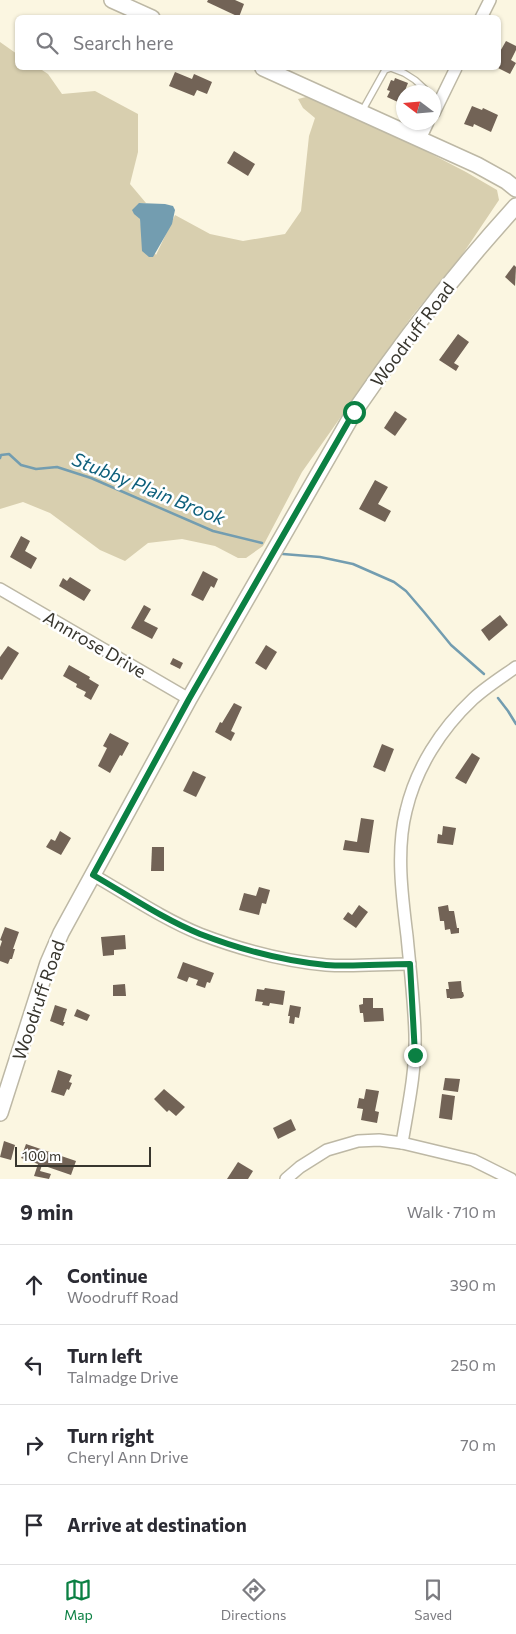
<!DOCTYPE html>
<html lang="en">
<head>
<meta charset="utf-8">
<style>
  body { margin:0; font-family:Commissioner,sans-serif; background:#f2f2f3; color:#2b2b33 }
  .compass { position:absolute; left:396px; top:85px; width:45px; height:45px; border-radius:50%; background:#fff; box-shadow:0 1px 4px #0004; rotate:286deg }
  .scale { position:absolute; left:15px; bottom:12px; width:136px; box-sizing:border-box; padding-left:5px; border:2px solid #38362e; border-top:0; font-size:14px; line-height:18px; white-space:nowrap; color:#38362e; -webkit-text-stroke:4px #fff; paint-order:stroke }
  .stop { position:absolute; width:15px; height:15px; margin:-11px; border:4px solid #0b8043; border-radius:50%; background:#fff }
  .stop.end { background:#0b8043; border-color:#fff; box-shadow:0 1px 5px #0008 }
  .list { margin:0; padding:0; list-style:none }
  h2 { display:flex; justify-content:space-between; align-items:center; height:65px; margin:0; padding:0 20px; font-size:21px }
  h2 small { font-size:16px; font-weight:400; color:#7c7c81 }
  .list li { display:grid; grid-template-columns:32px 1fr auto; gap:15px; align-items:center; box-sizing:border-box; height:80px; padding:0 20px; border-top:1px solid #e1e1e2 }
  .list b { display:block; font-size:19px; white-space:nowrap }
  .list p { margin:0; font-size:16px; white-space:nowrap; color:#7c7c81 }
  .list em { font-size:16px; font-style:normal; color:#7c7c81 }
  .icon { flex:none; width:28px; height:28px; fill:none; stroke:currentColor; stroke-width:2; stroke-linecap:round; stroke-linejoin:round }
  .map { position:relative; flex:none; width:516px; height:1179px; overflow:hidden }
  .search { position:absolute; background:#fff; box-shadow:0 1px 4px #0004; left:15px; right:15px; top:15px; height:55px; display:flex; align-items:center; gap:12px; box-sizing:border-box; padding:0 18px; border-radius:8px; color:#7c7c81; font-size:19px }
  .sheet { height:385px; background:#fff }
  nav { display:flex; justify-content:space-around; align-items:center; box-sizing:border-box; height:70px; border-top:1px solid #e1e1e2; background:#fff; font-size:14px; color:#7c7c81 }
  nav a { display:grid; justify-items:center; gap:2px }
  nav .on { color:#0b8043 }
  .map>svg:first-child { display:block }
  .green { fill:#d8cfaf }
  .water { fill:#739db0 }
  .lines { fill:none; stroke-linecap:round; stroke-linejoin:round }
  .stream { stroke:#739db0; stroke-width:2.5 }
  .building { fill:#726356 }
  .lane-casing { stroke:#bdb8a5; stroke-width:8 }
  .street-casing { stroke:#bdb8a5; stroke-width:14 }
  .secondary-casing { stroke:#bdb8a5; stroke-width:18 }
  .lane { stroke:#fff; stroke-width:5.5 }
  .street { stroke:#fff; stroke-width:11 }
  .secondary { stroke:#fff; stroke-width:15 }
  .route { stroke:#0b8043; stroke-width:6 }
  .labels { text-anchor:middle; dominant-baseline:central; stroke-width:5; stroke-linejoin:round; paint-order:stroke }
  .street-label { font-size:18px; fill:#38362e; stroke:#fff }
  .water-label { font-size:19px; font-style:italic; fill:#0d5f7b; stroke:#fff }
</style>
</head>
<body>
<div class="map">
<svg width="516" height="1179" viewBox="0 0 516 1179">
  <rect width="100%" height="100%" fill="#fbf6e1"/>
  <polygon class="green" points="0,42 17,54 18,68 39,68 48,74 62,94 95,91 138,114 138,152 130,184 146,203 139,203 138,215 140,219 142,233 156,255 175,215 210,234 243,241 285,234 301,211 309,136 315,118 303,108 298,99 306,97 391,133 466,172 497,190 499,200 462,255 412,316 302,472 263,546 246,558 238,558 215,546 182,539 148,543 125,561 100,550 50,513 23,502 0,509"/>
  <polygon class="water" points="139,203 165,204 173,206 175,210 172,224 153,257 149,257 142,251 140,219 134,214 132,210"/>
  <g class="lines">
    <g class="stream">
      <polyline points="0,458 1,455 9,454 21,465 36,469 57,467 91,478 213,531 262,543"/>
      <polyline points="283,554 320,557 353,564 394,582 406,591 424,612 451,645 484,674"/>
      <polyline points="498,698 508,711 516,724"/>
    </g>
  </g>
  <g class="building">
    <polygon points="208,0 235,0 244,4 239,17 207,2"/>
    <polygon points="506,41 516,46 516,50 511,60 516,63 510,74 498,68 498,55"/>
    <polygon points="175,72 192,79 194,74 212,82 207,94 197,90 194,96 169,86"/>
    <polygon points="395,78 408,83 400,103 387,97 390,91 387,90 391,80 394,81"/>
    <polygon points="472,106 482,110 483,108 498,115 491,132 474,124 473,127 464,124"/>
    <polygon points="234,151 255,164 248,176 227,163"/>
    <polygon points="514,265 516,267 515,286 505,277"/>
    <polygon points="458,334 469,342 454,363 459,366 456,371 439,360"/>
    <polygon points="395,411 407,419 395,436 384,428"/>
    <polygon points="375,480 388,487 378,504 391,511 385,522 359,509"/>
    <polygon points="21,536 30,541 25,551 37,558 31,569 10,557"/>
    <polygon points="203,571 218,579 214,588 211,586 203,601 191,595"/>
    <polygon points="70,577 91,590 84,601 59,586 63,578 67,581"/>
    <polygon points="144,605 151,609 144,621 158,628 152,639 131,628"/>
    <polygon points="500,615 508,625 489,641 481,630"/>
    <polygon points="266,645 277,652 266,670 255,663"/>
    <polygon points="8,646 19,653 2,680 0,679 0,657"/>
    <polygon points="173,658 183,663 180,669 170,664"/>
    <polygon points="69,665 90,677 89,679 99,685 91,700 84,696 86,692 76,687 77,684 63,676"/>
    <polygon points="234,703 242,707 231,731 235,733 231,741 215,732 220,722 222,723"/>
    <polygon points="110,733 129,743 122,756 120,755 110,773 98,766 107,748 103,746"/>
    <polygon points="382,744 394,749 385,772 373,767"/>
    <polygon points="472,753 480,758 466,784 455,778"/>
    <polygon points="193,771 206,777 196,797 183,791"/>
    <polygon points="361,818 374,820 369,853 343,850 345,840 357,842"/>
    <polygon points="443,826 456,828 453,845 437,843 438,834 442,835"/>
    <polygon points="60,831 71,838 61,855 46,847 51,839 55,841"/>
    <polygon points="152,847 164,847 164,871 151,871"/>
    <polygon points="259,887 270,890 266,904 262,903 259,915 239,910 244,893 256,896"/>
    <polygon points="359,905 368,912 356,928 343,919 348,912 352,915"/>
    <polygon points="448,905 449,911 454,911 457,928 459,928 459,933 451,934 450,929 445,930 444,921 440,921 438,907"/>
    <polygon points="5,927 19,932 13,949 15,949 12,959 10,959 8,964 0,961 0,947 2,941 0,940"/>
    <polygon points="125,935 126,949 114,950 114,955 103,956 101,937"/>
    <polygon points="183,962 214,973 210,983 207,982 205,988 196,985 198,980 189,977 187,982 177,978"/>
    <polygon points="461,981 462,992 463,992 464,996 462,998 450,999 450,998 447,998 446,989 449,989 448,982"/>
    <polygon points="125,984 126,996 113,996 113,985"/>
    <polygon points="265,988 285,991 283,1005 270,1003 269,1006 262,1005 263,1002 255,1001 257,989 264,990"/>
    <polygon points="363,998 373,998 373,1008 383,1008 384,1021 364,1022 363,1013 360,1013 359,1005 363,1004"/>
    <polygon points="55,1005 67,1009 63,1022 65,1022 63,1026 50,1021"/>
    <polygon points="290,1005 301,1007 299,1018 295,1017 294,1024 289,1023 290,1016 288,1016"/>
    <polygon points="77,1009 90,1015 87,1021 74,1016"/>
    <polygon points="58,1070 72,1075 69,1082 72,1083 69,1090 67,1089 64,1096 51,1092"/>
    <polygon points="445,1078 460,1079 458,1092 443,1090"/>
    <polygon points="164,1089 185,1107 176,1116 169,1110 167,1112 154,1099"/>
    <polygon points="366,1089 379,1091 375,1111 379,1112 377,1123 361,1120 363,1109 357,1108 359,1098 364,1099"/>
    <polygon points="442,1094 455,1096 452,1120 439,1118"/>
    <polygon points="291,1119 296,1130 278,1139 273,1128"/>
    <polygon points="4,1141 15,1145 11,1160 0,1157"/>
    <polygon points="26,1144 76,1161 71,1175 42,1165 40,1171 51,1174 49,1179 34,1176 38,1164 21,1158"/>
    <polygon points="238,1162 253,1171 248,1179 227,1179"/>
  </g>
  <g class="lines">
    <defs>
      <polyline id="lane" points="361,113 385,70 391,68 404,73 415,80 428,92"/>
      <g id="street">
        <polyline points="481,18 490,0"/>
        <polyline points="434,113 456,68"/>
        <polyline points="420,139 428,122"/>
        <polyline points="0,589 189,699"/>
        <path d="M93,875c35,20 70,44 107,59 39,15 84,27 126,31 27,2 56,-1 84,-1"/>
        <path d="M402,1143c6,-36 14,-72 13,-109 -1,-33 -5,-66 -8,-98 -5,-40 -11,-86 -1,-125 10,-43 35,-82 67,-112 13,-12 29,-22 43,-32"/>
        <polyline points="286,1179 300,1167 327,1150 358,1141 379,1140 402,1143 473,1160 511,1179"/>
      </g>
      <g id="secondary">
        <polyline points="112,0 152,18"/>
        <polyline points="263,68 477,165 506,181 516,189"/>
        <path d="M0,1113l48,-150 13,-30 128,-234 165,-287c49,-72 103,-141 162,-206"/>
      </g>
    </defs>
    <use href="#lane" class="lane-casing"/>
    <use href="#street" class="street-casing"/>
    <use href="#secondary" class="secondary-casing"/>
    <use href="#lane" class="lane"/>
    <use href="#street" class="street"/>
    <use href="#secondary" class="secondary"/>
  </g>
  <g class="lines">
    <path class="route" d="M354,412l-165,287 -96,176c35,20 70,44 107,59 39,15 84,27 126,31 27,2 56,-1 84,-1l5,91"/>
  </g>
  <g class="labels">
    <g class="street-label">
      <text transform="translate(412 334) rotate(-53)">Woodruff Road</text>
      <text transform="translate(95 644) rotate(30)">Annrose Drive</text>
      <text transform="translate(38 1000) rotate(-71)">Woodruff Road</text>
    </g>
    <g class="water-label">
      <text transform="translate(149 488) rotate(22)">Stubby Plain Brook</text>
    </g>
  </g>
</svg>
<svg class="compass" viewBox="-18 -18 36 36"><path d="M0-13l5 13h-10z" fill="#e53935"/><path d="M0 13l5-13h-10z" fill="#7c7c81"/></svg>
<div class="scale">100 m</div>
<div class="stop" style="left:354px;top:412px"></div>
<div class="stop end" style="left:415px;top:1055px"></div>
<div class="search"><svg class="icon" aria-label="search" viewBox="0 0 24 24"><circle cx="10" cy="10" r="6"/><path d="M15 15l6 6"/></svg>Search here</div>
</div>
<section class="sheet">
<h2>9 min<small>Walk · 710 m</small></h2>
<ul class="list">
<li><svg class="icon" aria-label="ahead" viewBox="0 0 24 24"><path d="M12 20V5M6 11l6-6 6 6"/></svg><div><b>Continue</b><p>Woodruff Road</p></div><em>390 m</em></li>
<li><svg class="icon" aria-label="left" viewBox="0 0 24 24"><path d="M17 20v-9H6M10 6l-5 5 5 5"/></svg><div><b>Turn left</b><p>Talmadge Drive</p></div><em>250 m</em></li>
<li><svg class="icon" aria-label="right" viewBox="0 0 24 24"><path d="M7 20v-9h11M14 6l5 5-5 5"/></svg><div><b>Turn right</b><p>Cheryl Ann Drive</p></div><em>70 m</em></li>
<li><svg class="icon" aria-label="arrive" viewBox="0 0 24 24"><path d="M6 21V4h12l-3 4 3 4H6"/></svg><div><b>Arrive at destination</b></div></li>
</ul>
</section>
<nav>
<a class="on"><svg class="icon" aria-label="map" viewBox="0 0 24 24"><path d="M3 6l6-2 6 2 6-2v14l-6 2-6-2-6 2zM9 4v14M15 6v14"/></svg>Map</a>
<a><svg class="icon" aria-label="directions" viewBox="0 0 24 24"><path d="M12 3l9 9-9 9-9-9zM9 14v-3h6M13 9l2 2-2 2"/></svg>Directions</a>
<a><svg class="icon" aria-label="saved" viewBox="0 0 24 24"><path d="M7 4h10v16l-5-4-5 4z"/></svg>Saved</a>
</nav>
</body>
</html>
